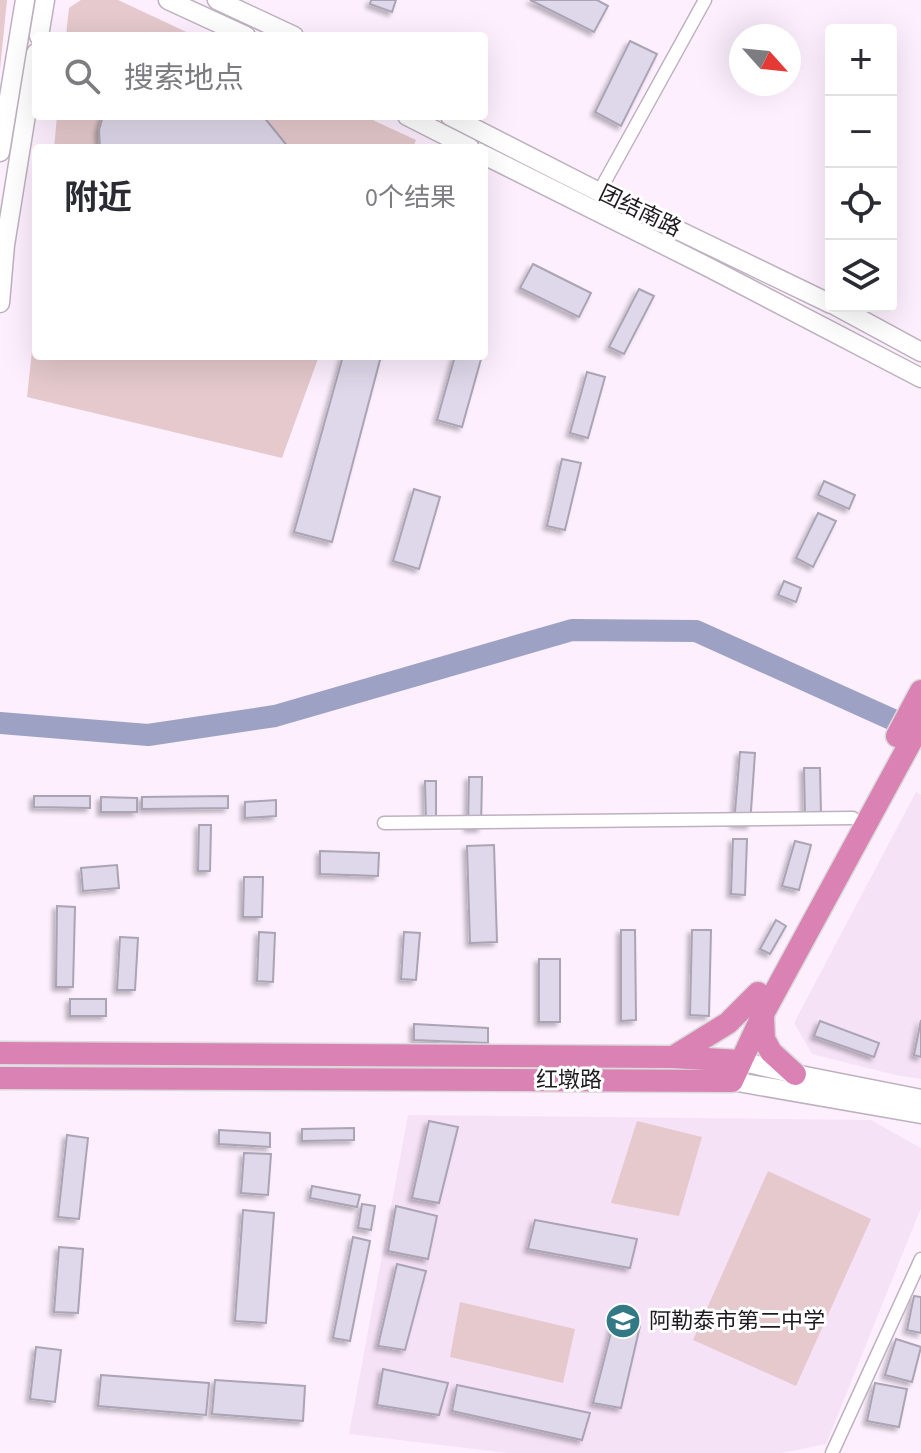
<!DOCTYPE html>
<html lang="zh">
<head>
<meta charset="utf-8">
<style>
  body { margin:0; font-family:"Source Sans 3","Noto Sans SC",sans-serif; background:#f7f7f7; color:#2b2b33 }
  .controls { position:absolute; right:24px; top:24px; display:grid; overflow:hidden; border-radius:8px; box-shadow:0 8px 32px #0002 }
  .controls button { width:72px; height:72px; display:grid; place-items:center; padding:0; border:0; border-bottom:2px solid #e1e1e2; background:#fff; color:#2b2b33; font:40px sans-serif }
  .compass { position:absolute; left:729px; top:24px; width:72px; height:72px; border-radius:50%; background:#fff; box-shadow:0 8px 32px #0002; rotate:117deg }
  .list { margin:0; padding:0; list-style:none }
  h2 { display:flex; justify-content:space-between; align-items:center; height:104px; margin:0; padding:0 32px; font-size:34px }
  h2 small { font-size:26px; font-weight:400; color:#7c7c81 }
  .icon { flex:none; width:44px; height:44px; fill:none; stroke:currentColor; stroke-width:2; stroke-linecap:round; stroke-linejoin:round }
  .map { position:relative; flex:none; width:921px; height:1453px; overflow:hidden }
  .search { position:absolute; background:#fff; box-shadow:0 8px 32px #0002; left:32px; top:32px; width:456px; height:88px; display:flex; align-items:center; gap:20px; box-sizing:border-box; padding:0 28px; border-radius:8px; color:#7c7c81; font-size:30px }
  .panel { position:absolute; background:#fff; box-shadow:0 8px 32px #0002; left:32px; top:144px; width:456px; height:216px; border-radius:8px }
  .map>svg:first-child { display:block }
  .built { fill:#f6e2f7 }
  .green { fill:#e5c9cc }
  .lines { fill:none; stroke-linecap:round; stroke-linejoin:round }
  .river { stroke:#9da2c4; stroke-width:22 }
  .building { fill:#ded8ea; stroke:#aaa4b5; stroke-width:2; filter:url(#shadow) }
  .minor-casing { stroke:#beb1bf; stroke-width:15 }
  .secondary-casing { stroke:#beb1bf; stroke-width:21 }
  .trunk-casing { stroke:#dbdadb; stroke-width:25 }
  .minor { stroke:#fff; stroke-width:12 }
  .secondary { stroke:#fff; stroke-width:18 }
  .trunk { stroke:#da82b3; stroke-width:22 }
  .labels { text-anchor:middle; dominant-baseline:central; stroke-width:6; stroke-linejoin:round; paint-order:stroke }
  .street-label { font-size:22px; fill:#1f1a1f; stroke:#fff }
  .poi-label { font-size:22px; fill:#1f1a1f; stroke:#fff; text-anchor:start }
</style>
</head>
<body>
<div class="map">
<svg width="921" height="1453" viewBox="0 0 921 1453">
  <defs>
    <filter id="shadow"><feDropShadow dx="-3.5" dy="3.5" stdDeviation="2" flood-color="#0004"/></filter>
  </defs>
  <rect width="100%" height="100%" fill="#fdeffe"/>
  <g class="built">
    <polygon points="916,792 921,795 921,1079 895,1075 812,1054 794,1023"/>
    <polygon points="408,1115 871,1120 921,1148 921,1208 826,1444 782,1453 508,1453 349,1434"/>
  </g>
  <g class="green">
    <polygon points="0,0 7,0 0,69"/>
    <polygon points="81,0 118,0 195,36 66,36 69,8"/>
    <polygon points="57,116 364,116 416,140 413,148 54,148"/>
    <polygon points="36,313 36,356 319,356 282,458 27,397"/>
    <polygon points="637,1121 702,1137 679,1216 611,1203"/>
    <polygon points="768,1171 871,1219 796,1386 693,1340"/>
    <polygon points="460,1302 575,1329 563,1383 450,1357"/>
  </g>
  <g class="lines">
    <polyline class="river" points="0,723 148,735 275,716 572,630 696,631 920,732"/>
  </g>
  <g class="building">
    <polygon points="371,0 396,0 392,12 370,4"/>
    <polygon points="530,0 597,0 608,6 594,32"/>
    <polygon points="630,41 657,54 621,126 595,112"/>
    <polygon points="103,116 263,116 289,148 100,148 99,130"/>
    <polygon points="533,264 591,293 579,317 520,288"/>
    <polygon points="639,289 654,296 624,354 609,347"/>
    <polygon points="343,356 381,356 332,542 294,532"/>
    <polygon points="455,356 469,356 481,359 462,427 437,420"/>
    <polygon points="587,372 605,377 588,438 570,433"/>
    <polygon points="562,459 581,463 565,530 547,526"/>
    <polygon points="824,481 855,495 849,509 818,495"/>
    <polygon points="414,489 440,497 419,569 393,561"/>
    <polygon points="818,513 836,521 813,567 796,558"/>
    <polygon points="784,581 801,588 796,602 778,595"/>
    <polygon points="740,752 755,753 750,825 734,824"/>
    <polygon points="804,768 820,768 821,816 805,817"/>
    <polygon points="469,777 482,777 481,828 468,828"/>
    <polygon points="425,781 436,781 436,822 426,822"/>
    <polygon points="34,796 90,796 90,808 34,807"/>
    <polygon points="228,796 228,808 142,809 142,797"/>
    <polygon points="101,797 137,798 137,812 101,812"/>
    <polygon points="276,800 276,816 245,818 245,802"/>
    <polygon points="199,825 211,825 210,871 198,871"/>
    <polygon points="733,839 747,839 745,895 731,894"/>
    <polygon points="795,841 811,845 799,890 782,886"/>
    <polygon points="494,845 497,942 470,943 467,846"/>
    <polygon points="320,851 379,853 378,876 320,874"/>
    <polygon points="117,865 119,888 83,891 81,868"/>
    <polygon points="244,877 263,877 262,917 243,917"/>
    <polygon points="57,906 75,907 73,987 56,987"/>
    <polygon points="776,920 786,926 770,954 760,949"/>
    <polygon points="621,930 635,930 636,1020 621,1021"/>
    <polygon points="692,930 711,930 709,1016 690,1015"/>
    <polygon points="259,932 275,933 273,982 257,981"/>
    <polygon points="404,932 420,933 416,980 401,979"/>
    <polygon points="120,937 138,938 135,990 117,990"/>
    <rect x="539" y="959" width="21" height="63"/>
    <rect x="70" y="999" width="36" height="17"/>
    <polygon points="921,1020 921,1057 914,1055"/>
    <polygon points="820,1021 879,1043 874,1057 814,1036"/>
    <polygon points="414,1024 488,1028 488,1043 414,1040"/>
    <polygon points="429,1121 458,1127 439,1203 412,1198"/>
    <polygon points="354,1128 354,1140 302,1141 302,1129"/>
    <polygon points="219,1130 270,1133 270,1147 219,1144"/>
    <polygon points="67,1135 88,1138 79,1219 58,1217"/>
    <polygon points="244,1153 271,1154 268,1195 241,1193"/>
    <polygon points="312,1186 360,1195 357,1207 310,1198"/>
    <polygon points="362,1204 375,1206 371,1230 358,1228"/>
    <polygon points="396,1206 437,1216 428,1259 388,1251"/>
    <polygon points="243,1210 274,1213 266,1323 235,1321"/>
    <polygon points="535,1220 637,1239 630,1268 528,1249"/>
    <polygon points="353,1237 370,1241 350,1341 333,1338"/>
    <polygon points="59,1247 83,1249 78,1313 54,1312"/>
    <polygon points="397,1264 426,1271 405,1350 378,1346"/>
    <polygon points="914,1296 921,1297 921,1333 907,1330"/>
    <polygon points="614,1321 640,1326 621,1408 593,1403"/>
    <polygon points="896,1339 921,1347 912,1382 885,1375"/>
    <polygon points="36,1347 61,1350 55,1402 30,1399"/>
    <polygon points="383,1369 448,1383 439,1415 377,1405"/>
    <polygon points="101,1375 209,1383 206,1415 98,1406"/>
    <polygon points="215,1380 305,1386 303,1421 212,1414"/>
    <polygon points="875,1383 907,1389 899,1427 867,1421"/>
    <polygon points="457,1385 590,1413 582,1440 452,1411"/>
  </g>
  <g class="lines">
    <defs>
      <g id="minor">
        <polyline points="599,192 705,0"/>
        <polyline points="384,823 853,818"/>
        <polyline points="832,1453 921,1259"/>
      </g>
      <g id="secondary">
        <polyline points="168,0 246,36"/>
        <polyline points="217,0 294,36"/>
        <polyline points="39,36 45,0"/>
        <polyline points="407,116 470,148"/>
        <polyline points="450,116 599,192 831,304"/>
        <polyline points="0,152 25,0"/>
        <polyline points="484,155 708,267 921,378"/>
        <polyline points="0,303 5,245 36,53"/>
        <polyline points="836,306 921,352"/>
        <polyline points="740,1061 795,1074 921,1099"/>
        <polyline points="732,1081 921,1114"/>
      </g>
      <g id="trunk">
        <polyline points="897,736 921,691"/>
        <polyline points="763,1016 764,1039 771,1052 795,1074"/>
        <polyline points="0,1053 673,1057 740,1061"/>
        <polyline points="673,1057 728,1023 758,993"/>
        <polyline points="0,1078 732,1081 763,1014 921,723"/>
      </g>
    </defs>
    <use href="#minor" class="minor-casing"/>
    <use href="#secondary" class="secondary-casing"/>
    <use href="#trunk" class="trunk-casing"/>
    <use href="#minor" class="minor"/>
    <use href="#secondary" class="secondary"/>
    <use href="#trunk" class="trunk"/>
  </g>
  <defs>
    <symbol id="school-disc" viewBox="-11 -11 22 22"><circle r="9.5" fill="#327985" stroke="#fff"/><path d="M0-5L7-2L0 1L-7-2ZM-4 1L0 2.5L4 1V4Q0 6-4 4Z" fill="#fff"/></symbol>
  </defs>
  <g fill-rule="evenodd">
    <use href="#school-disc" x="603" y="1301" width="40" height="40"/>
  </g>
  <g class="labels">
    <g class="street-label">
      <text transform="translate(640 211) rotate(26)">团结南路</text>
      <text x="569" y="1080">红墩路</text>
    </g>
    <g class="poi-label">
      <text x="649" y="1321">阿勒泰市第二中学</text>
    </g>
  </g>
</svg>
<div class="controls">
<button>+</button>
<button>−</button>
<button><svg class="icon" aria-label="locate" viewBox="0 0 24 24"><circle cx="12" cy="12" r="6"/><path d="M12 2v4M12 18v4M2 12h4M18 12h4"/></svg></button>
<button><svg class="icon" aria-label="layers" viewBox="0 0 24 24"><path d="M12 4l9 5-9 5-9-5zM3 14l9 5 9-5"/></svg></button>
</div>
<svg class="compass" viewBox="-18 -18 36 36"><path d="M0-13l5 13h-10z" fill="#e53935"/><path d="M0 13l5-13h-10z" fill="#7c7c81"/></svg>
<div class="search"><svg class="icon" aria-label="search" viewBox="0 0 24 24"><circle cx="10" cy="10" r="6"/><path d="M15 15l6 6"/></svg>搜索地点</div>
<section class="panel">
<h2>附近<small>0个结果</small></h2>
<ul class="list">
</ul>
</section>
</div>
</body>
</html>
